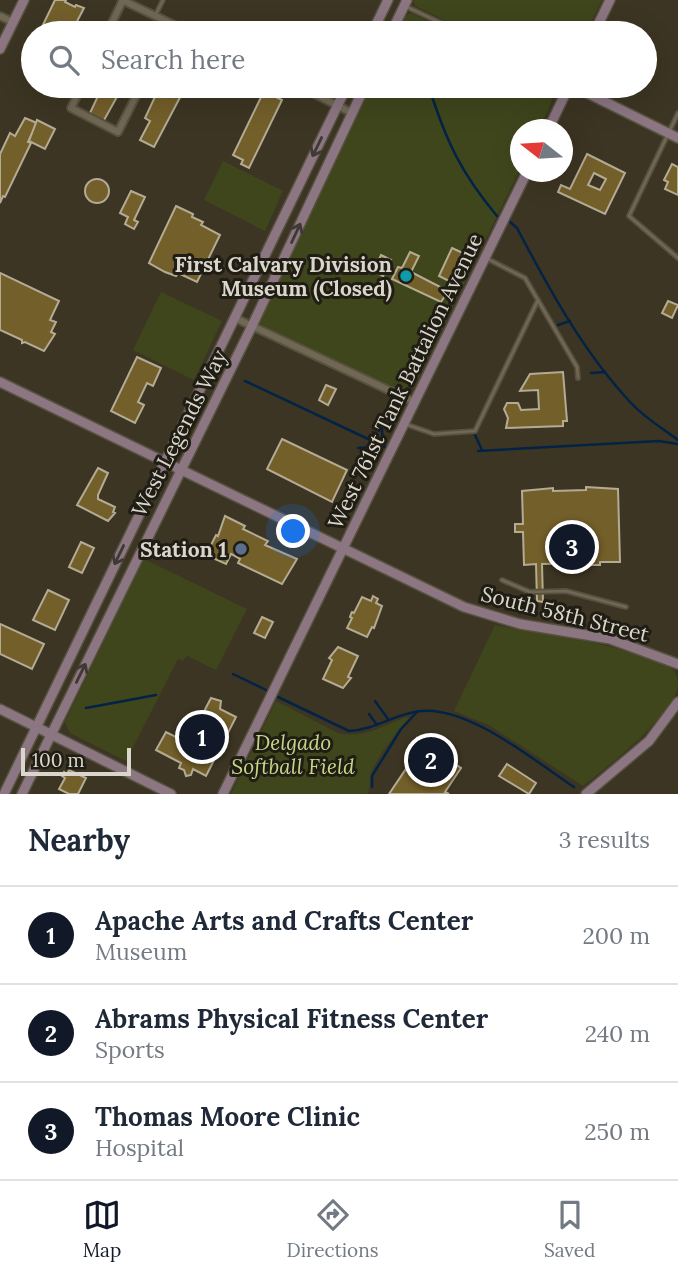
<!DOCTYPE html>
<html lang="en">
<head>
<meta charset="utf-8">
<style>
  body { margin:0; font-family:Lora,serif; background:#f6f6f7; color:#1f2937 }
  .compass { position:absolute; left:510px; top:119px; width:63px; height:63px; border-radius:50%; background:#fff; box-shadow:0 7px 28px #0002; rotate:287deg }
  .scale { position:absolute; left:21px; bottom:18px; width:110px; box-sizing:border-box; padding-left:7px; border:4px solid #dad6cb; border-top:0; font-size:19px; line-height:24px; white-space:nowrap; color:#dad6cb; -webkit-text-stroke:5px #201d15; paint-order:stroke }
  .you { position:absolute; left:294px; top:532px; width:24px; height:24px; margin:-18px; border:5px solid #fff; border-radius:50%; background:#1a73e8; box-shadow:0 0 0 10px #1a73e833 }
  .badge { display:grid; place-items:center; width:46px; height:46px; border-radius:50%; background:#111827; color:#fff; font-size:23px; font-weight:700 }
  .pin { position:absolute; translate:-50% -50%; border:4px solid #fff; box-shadow:0 2px 7px #0006 }
  .list { margin:0; padding:0; list-style:none }
  h2 { display:flex; justify-content:space-between; align-items:center; height:91px; margin:0; padding:0 28px; font-size:30px }
  h2 small { font-size:23px; font-weight:400; color:#747a83 }
  .list li { display:grid; grid-template-columns:46px 1fr auto; gap:21px; align-items:center; box-sizing:border-box; height:98px; padding:0 28px; border-top:2px solid #e0e1e3 }
  .list b { display:block; font-size:26px; white-space:nowrap }
  .list p { margin:0; font-size:23px; white-space:nowrap; color:#747a83 }
  .list em { font-size:23px; font-style:normal; color:#747a83 }
  .icon { flex:none; width:38px; height:38px; fill:none; stroke:currentColor; stroke-width:2; stroke-linecap:round; stroke-linejoin:round }
  .map { position:relative; flex:none; width:678px; height:794px; overflow:hidden }
  .search { position:absolute; background:#fff; box-shadow:0 7px 28px #0002; left:21px; right:21px; top:21px; height:77px; display:flex; align-items:center; gap:18px; box-sizing:border-box; padding:0 24px; border-radius:38px; color:#747a83; font-size:26px }
  .sheet { height:385px; background:#fff }
  nav { display:flex; justify-content:space-around; align-items:center; box-sizing:border-box; height:98px; border-top:2px solid #e0e1e3; background:#fff; font-size:19px; color:#747a83 }
  nav a { display:grid; justify-items:center; gap:4px }
  nav .on { color:#111827 }
  .map>svg:first-child { display:block }
  .green { fill:#3f461c }
  .lines { fill:none; stroke-linecap:round; stroke-linejoin:round }
  .stream { stroke:#032346; stroke-width:2.5 }
  .building { fill:#735f2a; stroke:#b4ab95; stroke-width:2; fill-rule:evenodd }
  .lane-casing { stroke:#575141; stroke-width:6 }
  .street-casing { stroke:#575141; stroke-width:10 }
  .secondary-casing { stroke:#575141; stroke-width:12 }
  .lane { stroke:#706853; stroke-width:2.5 }
  .street { stroke:#706853; stroke-width:6 }
  .secondary { stroke:#8b7681; stroke-width:9 }
  .oneway { stroke:#403835 }
  .culture-dot { fill:#0f9aa8; stroke:#201d15; stroke-width:2.5 }
  .service-dot { fill:#5c6f8a; stroke:#201d15; stroke-width:2.5 }
  .labels { text-anchor:middle; dominant-baseline:central; stroke-width:6; stroke-linejoin:round; paint-order:stroke }
  .poi-label { font-size:21px; font-weight:bold; fill:#dad6cb; stroke:#201d15; text-anchor:end }
  .street-label { font-size:21px; fill:#dad6cb; stroke:#201d15 }
  .park-label { font-size:21px; font-style:italic; fill:#c6d685; stroke:#201d15 }
</style>
</head>
<body>
<div class="map">
<svg width="678" height="794" viewBox="0 0 678 794">
  <rect width="100%" height="100%" fill="#3d3523"/>
  <g class="green">
    <polygon points="414,0 602,0 586,33 470,33 415,6"/>
    <polygon points="411,13 452,33 396,33 405,16"/>
    <path d="M371,86h182c1,16 -7,29 -14,43l-19,1v39l-103,212 -14,8h-8l-131,-62 -4,-4 -1,-6z"/>
    <polygon points="223,161 283,191 265,231 204,200"/>
    <polygon points="161,292 222,321 194,380 133,350"/>
    <polygon points="146,560 247,609 216,670 187,656 183,661 178,659 126,761 70,733 65,722 142,562"/>
    <path d="M495,625c51,11 104,14 153,34 8,3 18,6 25,11 4,4 5,10 5,15 -4,31 -71,82 -95,101l-94,-61 -35,-14z"/>
    <path d="M276,701l62,32c26,6 44,-7 68,-16l3,1c-12,13 -31,38 -38,55 -3,8 1,13 -4,21h-136z"/>
  </g>
  <g class="lines">
    <g class="stream">
      <path d="M429,87c17,54 32,86 68,129"/>
      <path d="M509,221l8,7c32,61 67,125 114,175 14,15 31,25 47,37"/>
      <polyline points="558,325 570,321"/>
      <polyline points="591,373 605,372"/>
      <polyline points="245,381 385,447"/>
      <polyline points="373,432 374,442"/>
      <polyline points="475,435 482,450"/>
      <polyline points="358,448 383,446 382,429"/>
      <polyline points="478,451 659,441 678,444"/>
      <polyline points="233,674 266,690"/>
      <path d="M278,697l71,34c26,-1 47,-18 72,-20 48,-5 115,51 153,76"/>
      <polyline points="375,701 388,719"/>
      <polyline points="86,708 156,695"/>
      <polyline points="369,714 377,725"/>
      <polyline points="372,787 372,776 401,729 418,711"/>
    </g>
  </g>
  <g class="building">
    <polygon points="55,0 66,0 65,2 75,7 76,5 84,8 71,33 39,33"/>
    <polygon points="97,86 123,86 103,122 89,115 98,96 93,94"/>
    <polygon points="160,86 186,86 154,147 140,140 150,121 145,118"/>
    <polygon points="264,91 282,100 249,168 241,164 243,160 233,155"/>
    <polygon points="25,118 37,123 28,142 31,143 5,197 3,196 0,203 0,154 10,133 15,136"/>
    <polygon points="37,120 55,129 45,149 29,141"/>
    <path d="M587,154l38,19 -20,41 -47,-22 3,-7 9,4zM594,173l12,6 -6,11 -12,-5z"/>
    <polygon points="672,164 678,167 678,195 665,189 668,182 664,180"/>
    <circle cx="97" cy="191" r="12"/>
    <polygon points="131,191 145,197 134,220 138,222 134,229 125,224 128,217 120,213"/>
    <polygon points="176,206 193,214 192,217 203,222 201,225 220,235 197,282 178,273 176,276 165,272 149,263"/>
    <polygon points="452,248 465,254 451,282 439,276"/>
    <polygon points="410,252 419,256 411,272 448,291 441,302 392,279 398,267 402,268"/>
    <polygon points="381,255 391,260 383,276 374,271"/>
    <polygon points="0,273 59,301 50,320 56,322 51,332 55,334 44,351 25,342 22,343 22,340 0,330"/>
    <polygon points="668,301 678,305 672,318 662,313"/>
    <polygon points="137,357 161,368 153,386 147,383 138,402 144,405 135,423 111,411"/>
    <polygon points="563,372 567,421 563,421 563,426 506,428 508,418 504,409 507,403 518,403 521,410 539,409 538,390 520,391 530,374"/>
    <polygon points="326,385 336,389 328,405 319,400"/>
    <polygon points="282,439 347,470 332,502 267,469"/>
    <polygon points="98,468 108,473 98,495 98,499 115,507 113,512 115,513 108,521 77,505"/>
    <polygon points="586,487 618,489 620,562 600,562 600,565 589,565 589,563 542,564 543,602 537,601 536,564 524,565 523,532 515,532 515,524 523,524 522,491 553,488 553,491 586,490"/>
    <polygon points="225,516 245,526 243,529 268,541 265,545 297,559 282,584 238,563 240,559 231,554 226,564 206,555 216,535 218,536"/>
    <polygon points="81,542 94,548 82,573 69,567"/>
    <polygon points="48,590 69,600 55,630 33,620"/>
    <polygon points="373,596 378,599 376,603 382,606 374,628 372,627 367,637 347,628 352,618 350,617 351,614 352,612 354,613 362,597 371,601"/>
    <polygon points="262,617 273,622 265,638 254,633"/>
    <polygon points="0,624 44,644 32,669 0,654"/>
    <polygon points="338,647 358,656 348,677 351,678 343,688 323,679 332,660 329,658"/>
    <polygon points="211,698 221,701 220,709 236,717 206,776 193,769 191,775 186,776 184,770 179,768 181,763 156,750 166,732 178,738 186,717 198,723"/>
    <polygon points="417,738 461,768 445,792 449,794 389,794 418,751 411,747"/>
    <polygon points="507,764 536,783 529,794 499,776"/>
    <polygon points="69,770 86,778 78,794 69,794 59,789 65,778 62,776 64,772 67,774"/>
  </g>
  <g class="lines">
    <defs>
      <g id="lane">
        <polyline points="405,6 462,33"/>
        <polyline points="155,16 163,0"/>
        <polyline points="678,113 629,216 678,258"/>
        <polyline points="486,258 525,278 577,367 578,378"/>
        <polyline points="408,425 434,434 475,431 538,300"/>
        <polyline points="502,580 530,592 566,591 626,607"/>
      </g>
      <g id="street">
        <polyline points="122,0 191,33"/>
        <polyline points="0,16 13,22"/>
        <polyline points="107,33 123,0"/>
        <polyline points="82,86 71,108 118,132 141,86"/>
        <polyline points="299,86 352,113"/>
        <polyline points="235,318 414,402"/>
      </g>
      <g id="secondary">
        <polyline points="372,33 388,0"/>
        <polyline points="391,33 407,0"/>
        <polyline points="594,33 610,0"/>
        <polyline points="0,49 24,0"/>
        <polyline points="573,86 678,138"/>
        <polyline points="548,130 569,86"/>
        <polyline points="0,382 464,607 520,624 610,639 678,664"/>
        <polyline points="0,709 171,794"/>
        <polyline points="4,794 347,86"/>
        <polyline points="22,794 252,326 365,86"/>
        <polyline points="223,794 527,172"/>
        <polyline points="586,794 649,741 678,702"/>
      </g>
    </defs>
    <use href="#lane" class="lane-casing"/>
    <use href="#street" class="street-casing"/>
    <use href="#secondary" class="secondary-casing"/>
    <use href="#lane" class="lane"/>
    <use href="#street" class="street"/>
    <use href="#secondary" class="secondary"/>
  </g>
  <defs><path id="oneway-shaft" d="M-6 0H5M1.5-3L5.5 0L1.5 3" fill="none" stroke-width="1.6" stroke-linecap="round" stroke-linejoin="round" transform="scale(1.75)"/></defs>
  <g class="oneway">
    <use href="#oneway-shaft" transform="translate(317 147) rotate(116)"/>
    <use href="#oneway-shaft" transform="translate(296 233) rotate(-65)"/>
    <use href="#oneway-shaft" transform="translate(119 555) rotate(116)"/>
    <use href="#oneway-shaft" transform="translate(81 673) rotate(-64)"/>
  </g>
  <circle class="culture-dot" cx="406" cy="276" r="7"/>
  <circle class="service-dot" cx="241" cy="549" r="7"/>
  <g class="labels">
    <g class="poi-label">
      <text x="392" y="264">First Calvary Division<tspan x="392" dy="24">Museum (Closed)</tspan></text>
      <text x="227" y="549">Station 1</text>
    </g>
    <g class="street-label">
      <text transform="translate(405 381) rotate(-64)">West 761st Tank Battalion Avenue</text>
      <text transform="translate(179 433) rotate(-63)">West Legends Way</text>
      <text transform="translate(565 614) rotate(14)">South 58th Street</text>
    </g>
    <g class="park-label">
      <text x="293" y="742">Delgado<tspan x="293" dy="24">Softball Field</tspan></text>
    </g>
  </g>
</svg>
<svg class="compass" viewBox="-18 -18 36 36"><path d="M0-13l5 13h-10z" fill="#e53935"/><path d="M0 13l5-13h-10z" fill="#747a83"/></svg>
<div class="scale">100 m</div>
<div class="you"></div>
<div class="pin badge" style="left:202px;top:737px">1</div>
<div class="pin badge" style="left:431px;top:760px">2</div>
<div class="pin badge" style="left:572px;top:547px">3</div>
<div class="search"><svg class="icon" aria-label="search" viewBox="0 0 24 24"><circle cx="10" cy="10" r="6"/><path d="M15 15l6 6"/></svg>Search here</div>
</div>
<section class="sheet">
<h2>Nearby<small>3 results</small></h2>
<ul class="list">
<li><span class="badge">1</span><div><b>Apache Arts and Crafts Center</b><p>Museum</p></div><em>200 m</em></li>
<li><span class="badge">2</span><div><b>Abrams Physical Fitness Center</b><p>Sports</p></div><em>240 m</em></li>
<li><span class="badge">3</span><div><b>Thomas Moore Clinic</b><p>Hospital</p></div><em>250 m</em></li>
</ul>
</section>
<nav>
<a class="on"><svg class="icon" aria-label="map" viewBox="0 0 24 24"><path d="M3 6l6-2 6 2 6-2v14l-6 2-6-2-6 2zM9 4v14M15 6v14"/></svg>Map</a>
<a><svg class="icon" aria-label="directions" viewBox="0 0 24 24"><path d="M12 3l9 9-9 9-9-9zM9 14v-3h6M13 9l2 2-2 2"/></svg>Directions</a>
<a><svg class="icon" aria-label="saved" viewBox="0 0 24 24"><path d="M7 4h10v16l-5-4-5 4z"/></svg>Saved</a>
</nav>
</body>
</html>
